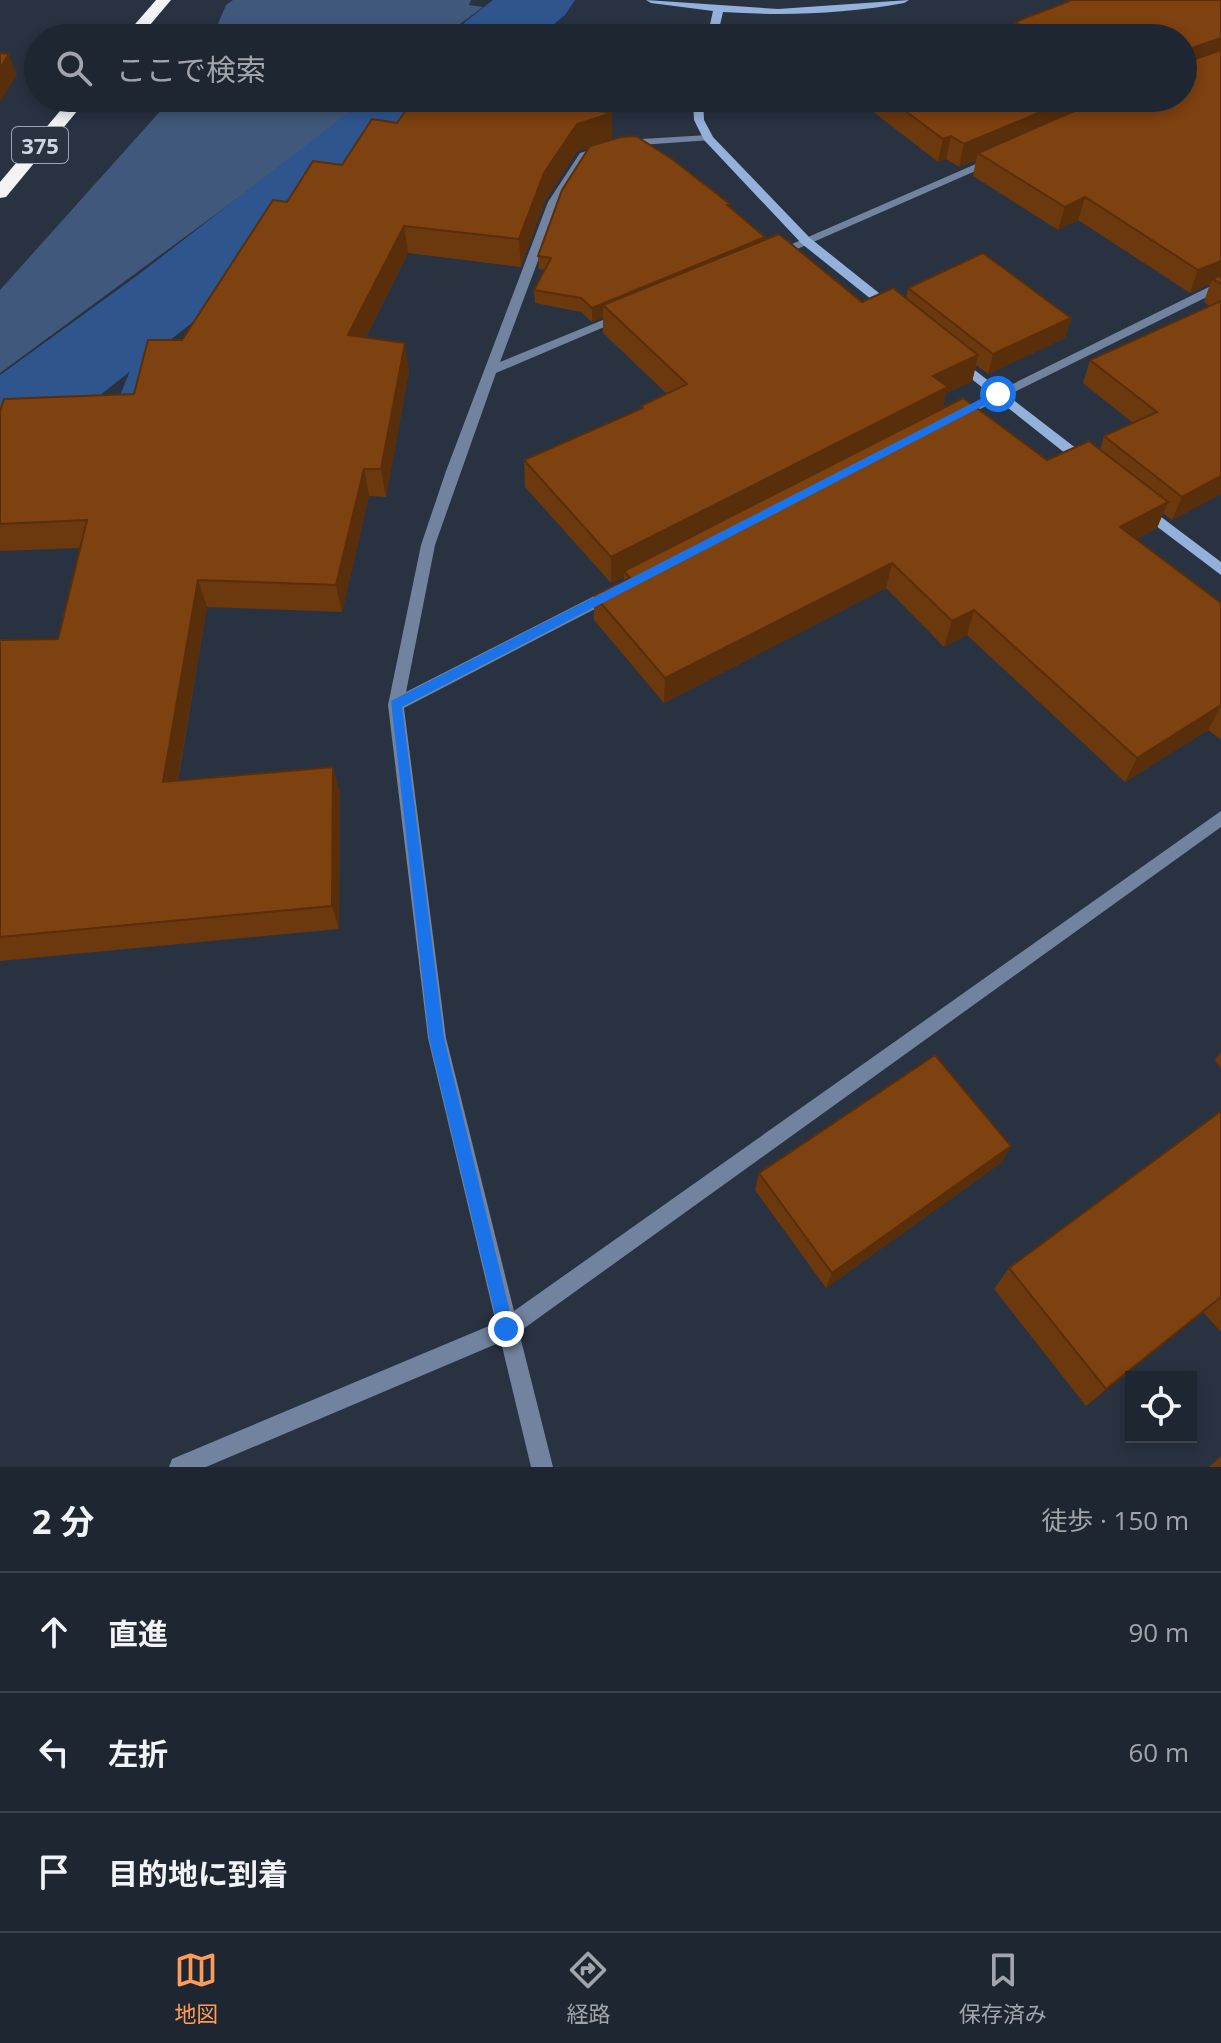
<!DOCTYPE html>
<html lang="ja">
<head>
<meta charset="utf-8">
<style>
  body { margin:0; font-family:"Open Sans","Noto Sans JP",sans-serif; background:#2b323d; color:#f1f3f6 }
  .controls { position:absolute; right:24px; bottom:24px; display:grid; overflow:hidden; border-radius:0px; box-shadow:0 4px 12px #0003 }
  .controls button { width:72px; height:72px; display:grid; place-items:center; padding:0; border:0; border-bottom:2px solid #3c434d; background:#1e2631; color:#f1f3f6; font:40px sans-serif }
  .stop { position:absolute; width:24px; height:24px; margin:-18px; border:6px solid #1a73e8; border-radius:50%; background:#fff }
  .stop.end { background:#1a73e8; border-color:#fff; box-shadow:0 2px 8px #0008 }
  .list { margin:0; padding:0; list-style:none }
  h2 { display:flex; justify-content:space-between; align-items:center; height:104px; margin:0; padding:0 32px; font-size:34px }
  h2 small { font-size:26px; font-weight:400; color:#a1a5ab }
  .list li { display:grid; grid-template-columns:52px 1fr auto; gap:24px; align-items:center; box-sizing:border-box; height:120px; padding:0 32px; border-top:2px solid #3c434d }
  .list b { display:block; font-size:30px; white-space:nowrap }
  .list em { font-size:26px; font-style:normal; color:#a1a5ab }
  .icon { flex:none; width:44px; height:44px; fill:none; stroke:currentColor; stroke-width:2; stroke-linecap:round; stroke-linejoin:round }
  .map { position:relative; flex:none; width:1221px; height:1467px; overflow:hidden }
  .search { position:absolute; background:#1e2631; box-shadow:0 4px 12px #0003; left:24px; right:24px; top:24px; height:88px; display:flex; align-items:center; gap:20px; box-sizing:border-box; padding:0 28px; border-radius:44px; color:#a1a5ab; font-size:30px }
  .sheet { height:464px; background:#1e2631 }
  nav { display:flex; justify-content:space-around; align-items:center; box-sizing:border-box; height:112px; border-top:2px solid #3c434d; background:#1e2631; font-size:22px; color:#a1a5ab }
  nav a { display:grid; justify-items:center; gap:4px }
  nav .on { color:#fe9b58 }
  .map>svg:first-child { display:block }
  .green { fill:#40587b }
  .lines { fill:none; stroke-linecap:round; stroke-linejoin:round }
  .stream { fill:#2f558e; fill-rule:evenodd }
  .river { fill:#2f558e; fill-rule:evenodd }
  .street { fill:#71839e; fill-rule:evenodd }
  .secondary { fill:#94b1dc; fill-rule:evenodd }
  .highway { fill:#f2f3f2; fill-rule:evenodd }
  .wall { fill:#6c380e }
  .shaded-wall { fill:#582e0b }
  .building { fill:#7e4110; stroke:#582e0b; stroke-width:2 }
  .route { fill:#1a73e8 }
  .labels { text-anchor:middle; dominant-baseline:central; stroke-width:6; stroke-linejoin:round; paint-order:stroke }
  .shield { fill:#283241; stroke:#9da4b0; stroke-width:2 }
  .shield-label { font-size:22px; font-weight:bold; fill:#cfd5df }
</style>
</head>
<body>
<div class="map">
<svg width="1221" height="1467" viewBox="0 0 1221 1467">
  <rect width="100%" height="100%" fill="#283241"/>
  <g class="green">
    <polygon points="233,0 471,0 469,5 483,7 441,38 212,38 226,5"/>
    <polygon points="172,98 374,98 0,373 0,290"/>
  </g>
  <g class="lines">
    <polygon class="stream" points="170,290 178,295 126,419 124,423 112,423 110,419 162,295"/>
    <g class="river">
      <polygon points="493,0 575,0 565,15 537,38 454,38 465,22"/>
      <polygon points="367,98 455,98 444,115 202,315 35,446 0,456 0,375 138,275"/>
    </g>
    <g class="street">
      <polygon points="708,135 712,136 712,140 625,146 619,143 625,140"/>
      <polygon points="603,146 609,149 607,151 588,157 560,202 500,362 620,313 628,313 630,316 496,373 435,545 406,692 608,589 613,588 620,593 618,597 404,708 446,1038 514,1311 1221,811 1221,827 519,1332 553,1467 531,1467 501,1342 206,1467 169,1467 172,1459 496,1323 428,1038 388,705 421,545 446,471 548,202 580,153"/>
      <polygon points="992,157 998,160 996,162 779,257 775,258 769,254"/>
      <polygon points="1221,281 1221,290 962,418 957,419 950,415"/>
    </g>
    <g class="secondary">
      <path d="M646,0l132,9 131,-9 -5,3c-61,11 -120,13 -181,9l-6,26h-10l6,-27 -62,-8z"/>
      <polygon points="693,98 703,98 704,120 713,137 810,238 894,305 894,311 886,311 802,244 704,140 694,120"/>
      <polygon points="959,358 1090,459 1092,462 1090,465 1080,465 954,365 954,359"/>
      <polygon points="1144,504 1221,562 1221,575 1139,513 1137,509"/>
    </g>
    <g class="highway">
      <polygon points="156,0 171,0 139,38 123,38"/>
      <polygon points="71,98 88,98 6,197 0,198 0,182"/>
    </g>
  </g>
  <g class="wall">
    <polygon points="1221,0 1221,494 1172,520 1163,513 1157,528 1136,539 1221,603 1221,740 1208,730 1125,782 967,635 944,647 886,588 664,703 594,620 594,595 624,581 624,577 611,583 525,487 524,460 641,409 641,406 667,394 603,333 603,317 592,322 581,312 535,303 534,290 545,270 539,269 538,256 589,148 577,151 545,201 521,267 408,253 366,337 409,371 386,497 369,496 342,612 207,607 178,781 340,792 339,929 0,961 0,640 58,639 80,548 0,551 0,411 134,394 182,340 287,202 342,165 397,123 503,98 503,99 612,139 729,208 765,240 862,302 906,298 908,288 1071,318 1065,338 988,374 976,365 972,382 946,393 943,408 1047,460 1100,449 1104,436 1133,423 1083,383 1090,360 1210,306 1204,302 1210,284 1190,293 1078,220 1058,230 973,176 976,160 959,167 946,159 938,162 871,110 872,98 1183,98 1183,38 1012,36 1015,22"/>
    <polygon points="1221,1052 1221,1069 1215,1060"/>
    <polygon points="1221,1111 1221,1332 1203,1312 1086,1406 994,1289 1009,1268"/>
    <polygon points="1011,1146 1001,1163 826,1288 755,1190 759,1173"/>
    <polygon points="1221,1456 1221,1467 1209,1467"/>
  </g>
  <g class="shaded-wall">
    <polygon points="1221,38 1221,57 1183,71 1189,49"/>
    <polygon points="9,54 17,75 0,102 0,68"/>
    <polygon points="1074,98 1120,98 978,153 976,160 959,167 964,144"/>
    <polygon points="612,113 612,140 577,151 545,201 521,267 519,239 544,173 577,124"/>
    <polygon points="951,136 946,159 938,162 943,139"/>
    <polygon points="1085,197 1078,220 1058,230 1065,207"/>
    <polygon points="404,226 408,253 353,362 348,335"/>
    <polygon points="765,237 764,251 603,305 603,317 592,322 592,308"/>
    <polygon points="1221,261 1221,280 1213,279 1210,284 1190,293 1198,270"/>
    <polygon points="1071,318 1065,338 988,374 993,354"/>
    <polygon points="405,343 409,371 386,497 381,469"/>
    <polygon points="978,355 972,382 946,393 942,414 624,571 624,577 611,583 611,557 933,376"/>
    <polygon points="364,469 369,496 342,612 336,585"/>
    <polygon points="1221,476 1221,494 1172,520 1182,497"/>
    <polygon points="1168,502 1157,528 1110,553 1120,527"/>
    <polygon points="892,563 886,588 664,703 665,678"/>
    <polygon points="198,580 207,607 173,807 163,782"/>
    <polygon points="974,610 967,635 944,647 952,621"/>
    <polygon points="1221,705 1208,730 1125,782 1137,758"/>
    <polygon points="333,767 340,792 339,929 332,906"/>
    <polygon points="1011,1146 1001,1163 826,1288 832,1273"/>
    <polygon points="1221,1297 1203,1312 1086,1406 1106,1389"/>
  </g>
  <g class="building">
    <polygon points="1072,0 1221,0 1221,38 1189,49 1189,61 1221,50 1221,261 1198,270 1085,197 1065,207 978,153 1104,98 1183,98 1183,38 1005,38 1028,29 1015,22"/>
    <polygon points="0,53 9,54 0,68"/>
    <polygon points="415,98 500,98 612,113 577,124 544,173 519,239 404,226 348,335 405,343 381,469 364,469 336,585 198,580 163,782 333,767 332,906 0,937 0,640 58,639 87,520 0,524 0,411 4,399 134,394 148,340 182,340 273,200 287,202 313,161 342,165 372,119 397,123"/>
    <polygon points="888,98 1074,98 964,144 951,136 943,139"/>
    <polygon points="636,136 672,159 730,204 727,205 765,237 592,308 581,298 534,290 551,258 538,256 562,190 590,146 621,137"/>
    <polygon points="779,234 862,302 893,288 978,355 933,376 948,387 611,557 524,460 643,408 641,406 687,384 603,305"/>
    <polygon points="983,253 1071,318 993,354 908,288"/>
    <polygon points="1221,275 1221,284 1213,279"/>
    <polygon points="1221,301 1221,476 1182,497 1104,436 1157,412 1090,360"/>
    <polygon points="963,398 1047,460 1089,441 1168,502 1120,527 1221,603 1221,705 1137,758 974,610 952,621 892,563 665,678 594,595 630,578 624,571"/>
    <polygon points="935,1055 1011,1146 832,1273 759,1173"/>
    <polygon points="1221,1111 1221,1297 1106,1389 1009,1268"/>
  </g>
  <polygon class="route" points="998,390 1003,394 1002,396 402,707 444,1038 514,1329 512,1335 506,1337 500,1335 429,1038 391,701"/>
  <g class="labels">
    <rect class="shield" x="12" y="127" width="56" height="36" rx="6"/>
    <g class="shield-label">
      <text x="40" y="145">375</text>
    </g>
  </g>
</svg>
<div class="controls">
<button><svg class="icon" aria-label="locate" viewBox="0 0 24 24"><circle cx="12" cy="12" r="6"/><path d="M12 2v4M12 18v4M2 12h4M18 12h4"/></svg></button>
</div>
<div class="stop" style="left:998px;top:394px"></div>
<div class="stop end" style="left:506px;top:1329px"></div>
<div class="search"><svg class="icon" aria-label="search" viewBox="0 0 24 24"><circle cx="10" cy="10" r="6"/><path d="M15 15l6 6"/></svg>ここで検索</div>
</div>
<section class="sheet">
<h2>2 分<small>徒歩 · 150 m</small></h2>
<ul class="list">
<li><svg class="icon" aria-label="ahead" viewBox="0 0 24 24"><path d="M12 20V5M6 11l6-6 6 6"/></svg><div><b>直進</b></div><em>90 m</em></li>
<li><svg class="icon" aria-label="left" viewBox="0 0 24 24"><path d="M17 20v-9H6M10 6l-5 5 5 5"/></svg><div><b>左折</b></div><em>60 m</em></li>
<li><svg class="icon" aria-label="arrive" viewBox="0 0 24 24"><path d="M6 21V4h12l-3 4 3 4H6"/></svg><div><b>目的地に到着</b></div></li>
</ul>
</section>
<nav>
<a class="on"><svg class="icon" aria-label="map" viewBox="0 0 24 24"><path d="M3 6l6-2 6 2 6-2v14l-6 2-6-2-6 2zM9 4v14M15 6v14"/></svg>地図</a>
<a><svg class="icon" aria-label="directions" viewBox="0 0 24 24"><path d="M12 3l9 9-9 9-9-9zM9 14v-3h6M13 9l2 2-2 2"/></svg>経路</a>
<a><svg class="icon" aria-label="saved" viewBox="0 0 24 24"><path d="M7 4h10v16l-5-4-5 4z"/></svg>保存済み</a>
</nav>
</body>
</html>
